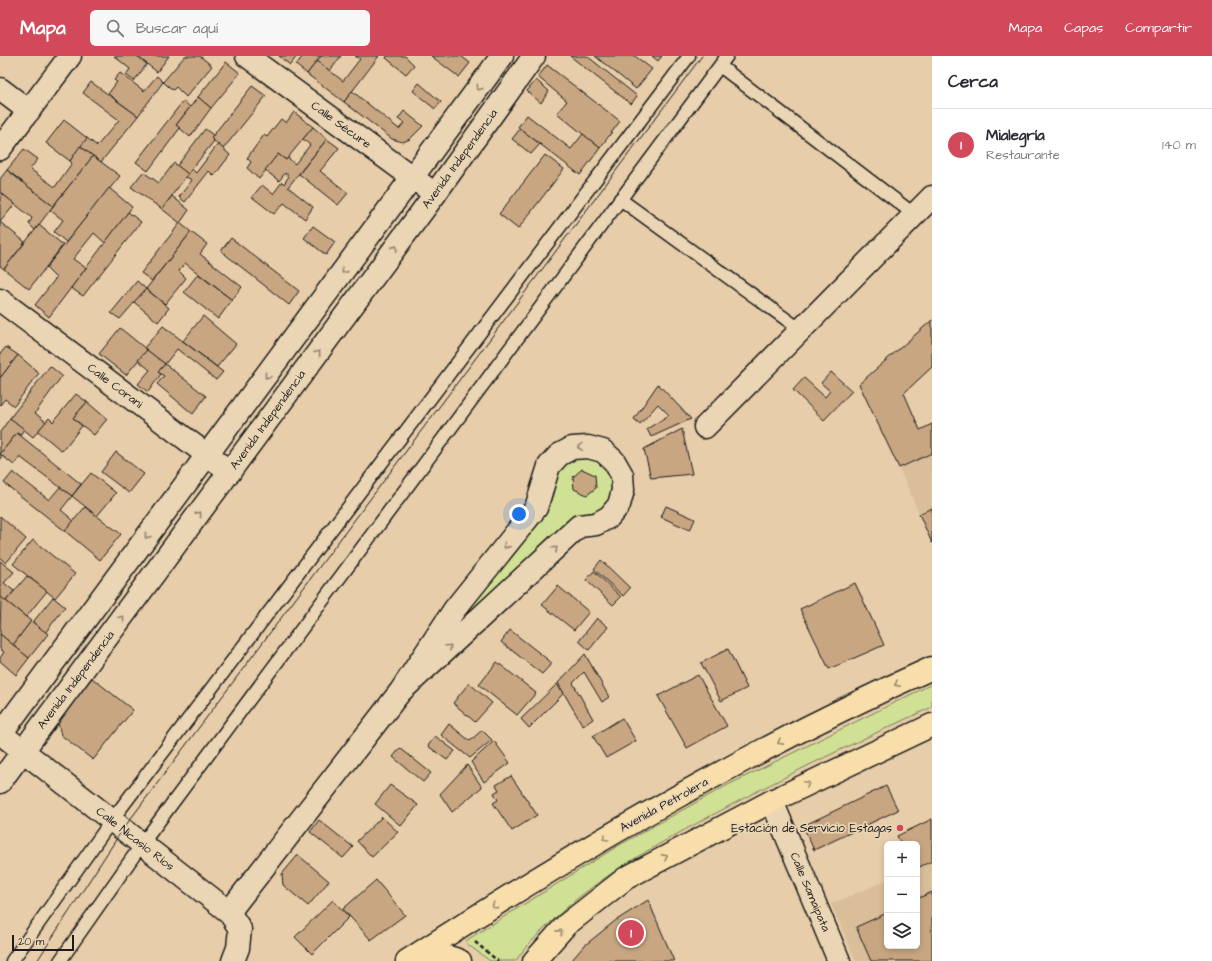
<!DOCTYPE html>
<html lang="es">
<head>
<meta charset="utf-8">
<style>
  body { margin:0; font-family:"Architects Daughter",sans-serif; background:#f7f7f7; color:#2b2b33 }
  .controls { position:absolute; right:12px; bottom:12px; display:grid; overflow:hidden; border-radius:6px; box-shadow:0 2px 6px #0003 }
  .controls button { width:36px; height:36px; display:grid; place-items:center; padding:0; border:0; border-bottom:1px solid #e1e1e2; background:#fff; color:#2b2b33; font:20px sans-serif }
  .scale { position:absolute; left:12px; bottom:10px; width:62px; box-sizing:border-box; padding-left:4px; border:2px solid #1c1c1c; border-top:0; font-size:11px; line-height:14px; white-space:nowrap; color:#1c1c1c; -webkit-text-stroke:3px #ead5b4; paint-order:stroke }
  .you { position:absolute; left:519px; top:458px; width:14px; height:14px; margin:-10px; border:3px solid #fff; border-radius:50%; background:#1a73e8; box-shadow:0 0 0 6px #1a73e833 }
  .badge { display:grid; place-items:center; width:26px; height:26px; border-radius:50%; background:#d1495b; color:#fff; font-size:13px; font-weight:700 }
  .pin { position:absolute; translate:-50% -50%; border:2px solid #fff; box-shadow:0 1px 4px #0006 }
  .list { margin:0; padding:0; list-style:none }
  h2 { display:flex; justify-content:space-between; align-items:center; height:52px; margin:0; padding:0 16px; font-size:17px }
  h2 small { font-size:13px; font-weight:400; color:#7c7c81 }
  .list li { display:grid; grid-template-columns:26px 1fr auto; gap:12px; align-items:center; box-sizing:border-box; height:72px; padding:0 16px; border-top:1px solid #e1e1e2 }
  .list b { display:block; font-size:15px; white-space:nowrap }
  .list p { margin:0; font-size:13px; white-space:nowrap; color:#7c7c81 }
  .list em { font-size:13px; font-style:normal; color:#7c7c81 }
  .icon { flex:none; width:22px; height:22px; fill:none; stroke:currentColor; stroke-width:2; stroke-linecap:round; stroke-linejoin:round }
  .map { position:relative; flex:none; width:932px; height:905px; overflow:hidden }
  header { display:flex; align-items:center; gap:24px; box-sizing:border-box; height:56px; padding:0 20px; background:#d1495b; color:#fff }
  header strong { font-size:19px }
  nav { display:flex; gap:22px; margin-inline-start:auto; font-size:14px }
  .search { width:280px; height:36px; background:#f7f7f7; display:flex; align-items:center; gap:10px; box-sizing:border-box; padding:0 14px; border-radius:6px; color:#7c7c81; font-size:15px }
  main { display:flex }
  aside { flex:1; background:#fff }
  .map>svg:first-child { display:block }
  .built { fill:#dabe9a }
  .green { fill:#d0e094; stroke:#767e58 }
  .building { fill:#c8a682; stroke:#1c1c1c }
  .lines { fill:none; stroke-linecap:round; stroke-linejoin:round }
  .lane-casing { stroke:#1c1c1c; stroke-width:15 }
  .street-casing { stroke:#1c1c1c; stroke-width:25 }
  .secondary-casing { stroke:#1c1c1c; stroke-width:25 }
  .primary-casing { stroke:#1c1c1c; stroke-width:25 }
  .path { stroke:#1c1c1c; stroke-width:2.5; stroke-dasharray:4 3; stroke-linecap:butt }
  .lane { stroke:#ead5b4; stroke-width:12 }
  .street { stroke:#ead5b4; stroke-width:22 }
  .secondary { stroke:#ead5b4; stroke-width:22 }
  .primary { stroke:#f8deab; stroke-width:22 }
  .tram { stroke:#1c1c1c; stroke-width:1 }
  .oneway { stroke:#8d8270 }
  .oneway2 { stroke:#95876b }
  .poi-dot { fill:#d1495b; stroke:#ead5b4; stroke-width:1.5 }
  .labels { text-anchor:middle; dominant-baseline:central; stroke-width:3.5; stroke-linejoin:round; paint-order:stroke }
  .street-label { font-size:12px; fill:#1c1c1c; stroke:#ead5b4 }
  .poi-label { font-size:12px; fill:#1c1c1c; stroke:#ead5b4; text-anchor:end }
</style>
</head>
<body>
<header>
<strong>Mapa</strong>
<div class="search"><svg class="icon" aria-label="search" viewBox="0 0 24 24"><circle cx="10" cy="10" r="6"/><path d="M15 15l6 6"/></svg>Buscar aquí</div>
<nav><a>Mapa</a><a>Capas</a><a>Compartir</a></nav>
</header>
<main>
<div class="map">
<svg width="932" height="905" viewBox="0 0 932 905">
  <rect width="100%" height="100%" fill="#e7cda9"/>
  <filter id="ink" filterUnits="userSpaceOnUse"><feTurbulence type="fractalNoise" baseFrequency=".025" numOctaves="2"/><feDisplacementMap in="SourceGraphic" scale="8" xChannelSelector="R" yChannelSelector="G"/><feConvolveMatrix kernelMatrix="1 2 1 2 8 2 1 2 1" color-interpolation-filters="sRGB"/></filter>
  <g filter="url(#ink)">
    <g class="built">
      <polygon points="932,397 932,487 899,412"/>
      <polygon points="932,805 932,905 856,905 831,848 887,824 887,890 917,890 917,812"/>
    </g>
    <g class="green">
      <path d="M576,400l23,1 17,29 -10,21 -10,6 -22,5 -25,19 -81,78h-5l-1,-4 76,-86c3,-5 7,-10 10,-16 11,-23 2,-39 28,-53z"/>
      <path d="M932,628v23c-72,33 -144,67 -214,105 -60,32 -119,63 -168,111 -12,12 -26,24 -34,38h-26l-23,-17 -1,-3 4,-3 146,-91 108,-60z"/>
    </g>
    <g class="building">
      <polygon points="114,0 137,0 147,8 134,25 126,19 130,13"/>
      <polygon points="137,0 169,0 157,16"/>
      <polygon points="185,0 200,0 212,10 186,41 176,31 173,34 163,26"/>
      <polygon points="279,0 297,0 290,9"/>
      <polygon points="303,0 321,0 307,18 296,9"/>
      <polygon points="321,0 341,0 330,15 317,5"/>
      <polygon points="355,0 379,0 344,46 307,18 317,5 343,25 360,3"/>
      <polygon points="387,0 405,0 414,9 406,18 386,2"/>
      <polygon points="431,0 461,0 470,7 459,21"/>
      <polygon points="570,0 587,0 637,40 631,48"/>
      <polygon points="595,0 635,0 652,13 636,33"/>
      <polygon points="652,0 662,0 658,5"/>
      <polygon points="226,6 240,17 211,52 198,41"/>
      <polygon points="547,9 620,65 600,92 557,57 567,45 538,21"/>
      <polygon points="120,17 144,35 157,20 163,26 138,60 108,38 117,26 114,24"/>
      <polygon points="536,24 549,35 541,47 527,35"/>
      <polygon points="91,26 138,60 101,106 80,90 87,82 97,90 119,64 83,37"/>
      <polygon points="419,27 441,46 435,53 413,35"/>
      <polygon points="252,30 266,40 223,93 211,82"/>
      <polygon points="352,35 399,73 404,67 398,63 404,55 423,70 410,83 403,86 392,83 344,46"/>
      <polygon points="198,41 211,52 190,81 176,69"/>
      <polygon points="183,45 190,51 176,69 180,72 148,115 136,106"/>
      <polygon points="294,56 313,71 286,104 278,98 259,123 247,112 251,106 247,102 264,79 267,81 281,63 286,67"/>
      <polygon points="527,59 571,93 583,78 600,92 580,119 518,71"/>
      <polygon points="64,64 87,82 70,105 46,87"/>
      <polygon points="313,71 327,83 288,131 313,151 305,163 284,147 274,158 252,141 262,129 273,138 282,126 284,128 289,120 285,117 279,125 265,114 278,98 286,104 288,102 295,108 310,89 303,83"/>
      <polygon points="205,73 213,79 211,82 214,85 188,118 177,110"/>
      <polygon points="520,73 540,88 531,98 512,83"/>
      <polygon points="327,83 339,92 320,115 348,137 338,149 299,118"/>
      <polygon points="218,88 230,99 214,120 209,115 185,146 179,141 192,124 186,121 192,113 196,117"/>
      <polygon points="80,90 93,100 53,150 7,114 24,93 38,103 30,113 55,131 72,107 70,105"/>
      <polygon points="545,99 564,113 518,173 499,158"/>
      <polygon points="93,100 120,120 66,186 54,176 63,164 50,154"/>
      <polygon points="174,107 188,118 162,153 131,131 143,116 159,127"/>
      <polygon points="7,114 53,150 35,174 29,168 32,162 0,136 0,123"/>
      <polygon points="109,132 132,151 105,187 94,177 73,203 86,212 49,261 35,249 56,222 46,212"/>
      <polygon points="0,136 15,148 0,166"/>
      <polygon points="172,140 189,154 180,167 162,153"/>
      <polygon points="128,156 141,166 83,240 71,232"/>
      <polygon points="0,166 25,186 4,213 0,210"/>
      <polygon points="180,167 191,176 152,225 141,217"/>
      <polygon points="39,169 63,189 29,233 4,213"/>
      <polygon points="313,170 335,186 326,199 304,182"/>
      <polygon points="191,176 207,188 200,198 242,231 232,244 185,207 179,215 186,222 165,248 146,233"/>
      <polygon points="231,182 299,235 289,249 221,195"/>
      <polygon points="198,218 232,244 218,263 184,236"/>
      <polygon points="137,225 146,233 120,263 111,257"/>
      <polygon points="146,233 169,252 158,266 134,246"/>
      <polygon points="203,260 236,288 217,311 183,285"/>
      <polygon points="932,264 932,311 904,337 920,374 932,368 932,397 899,412 859,328"/>
      <polygon points="163,270 223,316 216,324 177,293 165,308 144,292"/>
      <polygon points="120,272 147,294 126,319 99,298"/>
      <polygon points="6,291 18,299 0,322 0,298"/>
      <polygon points="147,294 165,308 158,316 161,318 148,336 138,328 150,314 138,304"/>
      <polygon points="18,299 39,317 14,350 5,343 0,349 0,322"/>
      <polygon points="165,308 206,340 193,358 157,328 164,320 158,316"/>
      <polygon points="50,310 62,320 35,357 46,366 33,381 10,362"/>
      <polygon points="831,316 852,335 824,364 793,334 804,322 825,341 830,335 821,327"/>
      <polygon points="658,328 691,363 651,381 647,373 669,359 658,348 640,368 634,363"/>
      <polygon points="76,338 87,346 73,362 82,370 62,395 38,375 49,362 53,366"/>
      <polygon points="87,346 107,363 94,379 73,362"/>
      <polygon points="10,362 24,373 20,379 17,377 0,398 3,400 0,404 0,376"/>
      <polygon points="682,373 692,418 651,422 644,393"/>
      <polygon points="17,377 81,428 72,440 20,401 14,409 0,398"/>
      <polygon points="116,396 144,418 129,437 101,416"/>
      <polygon points="582,413 595,419 596,432 587,439 574,433 573,421"/>
      <polygon points="13,416 49,444 60,431 72,440 61,454 74,465 65,475 4,427"/>
      <polygon points="91,417 116,437 97,460 72,440"/>
      <polygon points="666,450 695,463 690,474 661,461"/>
      <polygon points="85,451 121,478 100,504 65,475"/>
      <polygon points="932,452 932,487 919,458"/>
      <polygon points="0,460 26,483 6,507 0,502"/>
      <polygon points="33,484 75,518 55,542 13,508"/>
      <polygon points="601,504 630,532 623,540 594,513"/>
      <polygon points="0,505 14,516 4,527 14,535 6,545 0,542"/>
      <polygon points="594,515 621,541 613,549 586,524"/>
      <polygon points="27,520 47,535 26,561 6,545"/>
      <polygon points="855,527 884,589 829,613 800,553"/>
      <polygon points="558,530 589,556 574,574 542,549"/>
      <polygon points="1,541 31,565 13,589 0,578"/>
      <polygon points="53,541 65,551 45,577 33,566"/>
      <polygon points="597,562 608,571 589,594 579,585"/>
      <polygon points="31,565 48,578 29,602 13,589"/>
      <polygon points="510,574 552,607 542,618 501,586"/>
      <polygon points="0,578 29,602 16,619 0,605 0,602 4,596 0,593"/>
      <polygon points="728,593 747,632 721,645 701,607"/>
      <polygon points="585,598 609,641 602,646 584,616 573,627 593,663 583,670 558,627"/>
      <polygon points="497,606 536,637 517,659 479,629"/>
      <polygon points="698,619 727,670 687,692 658,640"/>
      <polygon points="92,622 133,654 93,704 61,679 57,664"/>
      <polygon points="469,627 492,647 475,666 453,647"/>
      <polygon points="557,628 563,638 529,672 521,663"/>
      <polygon points="622,662 636,685 606,702 593,680"/>
      <polygon points="449,668 470,685 482,674 492,684 470,702 441,679"/>
      <polygon points="435,680 455,695 447,704 428,690"/>
      <polygon points="494,685 510,707 484,726 471,706"/>
      <polygon points="400,692 431,717 423,726 393,701"/>
      <polygon points="467,709 482,731 452,756 440,738"/>
      <polygon points="511,720 537,759 512,775 493,747 498,744 494,737 499,734 496,729"/>
      <polygon points="390,729 418,749 401,770 375,748"/>
      <polygon points="886,730 898,754 814,794 803,770"/>
      <polygon points="382,761 398,776 372,801 357,785"/>
      <polygon points="932,763 932,805 917,812 917,788 901,788 897,780"/>
      <polygon points="319,764 353,791 343,802 310,776"/>
      <polygon points="298,799 329,825 308,850 283,829 282,818"/>
      <polygon points="376,824 405,859 371,884 343,853"/>
      <polygon points="932,836 932,905 871,905 856,871 887,857 887,890 917,890 917,843"/>
      <polygon points="333,844 349,861 312,898 295,881"/>
      <polygon points="648,844 674,905 571,905 584,890 615,865"/>
    </g>
    <g class="lines">
      <defs>
        <g id="lane">
          <polyline points="720,10 915,159"/>
          <polyline points="620,143 801,274"/>
          <polyline points="12,905 112,764 689,0"/>
          <polyline points="60,905 142,788 727,0"/>
        </g>
        <g id="street">
          <polyline points="247,0 435,138"/>
          <polyline points="0,33 29,55"/>
          <polyline points="0,93 70,0"/>
          <polyline points="0,244 230,416"/>
          <polyline points="705,371 932,141"/>
          <polyline points="0,677 229,856 240,873 238,892 233,905"/>
          <polyline points="772,745 839,905"/>
          <polyline points="229,856 400,636 454,554 536,452 549,410 559,399 572,392 588,391 603,395 614,405 622,419 623,434 619,449 609,461 596,468 579,470 400,636"/>
        </g>
        <g id="secondary">
          <polyline points="0,679 502,0"/>
          <polyline points="0,726 435,138 534,0"/>
        </g>
        <g id="primary">
          <path d="M413,903c16,-5 32,-5 47,2"/>
          <path d="M407,905c167,-109 343,-212 525,-293"/>
          <polyline points="534,905 566,869 626,822 772,745 932,669"/>
        </g>
      </defs>
      <use href="#lane" class="lane-casing"/>
      <use href="#street" class="street-casing"/>
      <use href="#secondary" class="secondary-casing"/>
      <use href="#primary" class="primary-casing"/>
      <polyline class="path" points="475,886 498,905"/>
      <use href="#lane" class="lane"/>
      <use href="#street" class="street"/>
      <use href="#secondary" class="secondary"/>
      <use href="#primary" class="primary"/>
      <polyline class="tram" points="37,905 123,773 702,0"/>
    </g>
    <defs><path id="oneway-chevron" d="M-2-3.5L2.5 0L-2 3.5" fill="none" stroke-width="1.6" stroke-linecap="round" stroke-linejoin="round"/></defs>
    <g class="oneway">
      <use href="#oneway-chevron" transform="translate(479 32) rotate(126)"/>
      <use href="#oneway-chevron" transform="translate(395 192) rotate(-54)"/>
      <use href="#oneway-chevron" transform="translate(344 215) rotate(127)"/>
      <use href="#oneway-chevron" transform="translate(318 297) rotate(-54)"/>
      <use href="#oneway-chevron" transform="translate(267 320) rotate(127)"/>
      <use href="#oneway-chevron" transform="translate(580 391) rotate(175)"/>
      <use href="#oneway-chevron" transform="translate(199 458) rotate(-53)"/>
      <use href="#oneway-chevron" transform="translate(147 480) rotate(127)"/>
      <use href="#oneway-chevron" transform="translate(506 490) rotate(129)"/>
      <use href="#oneway-chevron" transform="translate(555 493) rotate(-43)"/>
      <use href="#oneway-chevron" transform="translate(122 562) rotate(-53)"/>
      <use href="#oneway-chevron" transform="translate(449 591) rotate(-43)"/>
    </g>
    <g class="oneway2">
      <use href="#oneway-chevron" transform="translate(897 628) rotate(154)"/>
      <use href="#oneway-chevron" transform="translate(780 686) rotate(151)"/>
      <use href="#oneway-chevron" transform="translate(807 728) rotate(-26)"/>
      <use href="#oneway-chevron" transform="translate(605 782) rotate(149)"/>
      <use href="#oneway-chevron" transform="translate(665 801) rotate(-28)"/>
      <use href="#oneway-chevron" transform="translate(494 850) rotate(149)"/>
      <use href="#oneway-chevron" transform="translate(560 876) rotate(-48)"/>
    </g>
  </g>
  <circle class="poi-dot" cx="900" cy="772" r="4"/>
  <g class="labels">
    <g class="street-label">
      <text transform="translate(341 69) rotate(36)">Calle Sécure</text>
      <text transform="translate(460 103) rotate(-54)">Avenida Independencia</text>
      <text transform="translate(115 330) rotate(37)">Calle Corani</text>
      <text transform="translate(268 364) rotate(-54)">Avenida Independencia</text>
      <text transform="translate(76 624) rotate(-53)">Avenida Independencia</text>
      <text transform="translate(664 749) rotate(-29)">Avenida Petrolera</text>
      <text transform="translate(135 783) rotate(38)">Calle Nicasio Ríos</text>
      <text transform="translate(810 836) rotate(67)">Calle Samaipata</text>
    </g>
    <g class="poi-label">
      <text x="892" y="772">Estación de Servicio Estagas</text>
    </g>
  </g>
</svg>
<div class="controls">
<button>+</button>
<button>−</button>
<button><svg class="icon" aria-label="layers" viewBox="0 0 24 24"><path d="M12 4l9 5-9 5-9-5zM3 14l9 5 9-5"/></svg></button>
</div>
<div class="scale">20 m</div>
<div class="you"></div>
<div class="pin badge" style="left:631px;top:877px">1</div>
</div>
<aside>
<h2>Cerca<small></small></h2>
<ul class="list">
<li><span class="badge">1</span><div><b>Mialegría</b><p>Restaurante</p></div><em>140 m</em></li>
</ul>
</aside>
</main>
</body>
</html>
